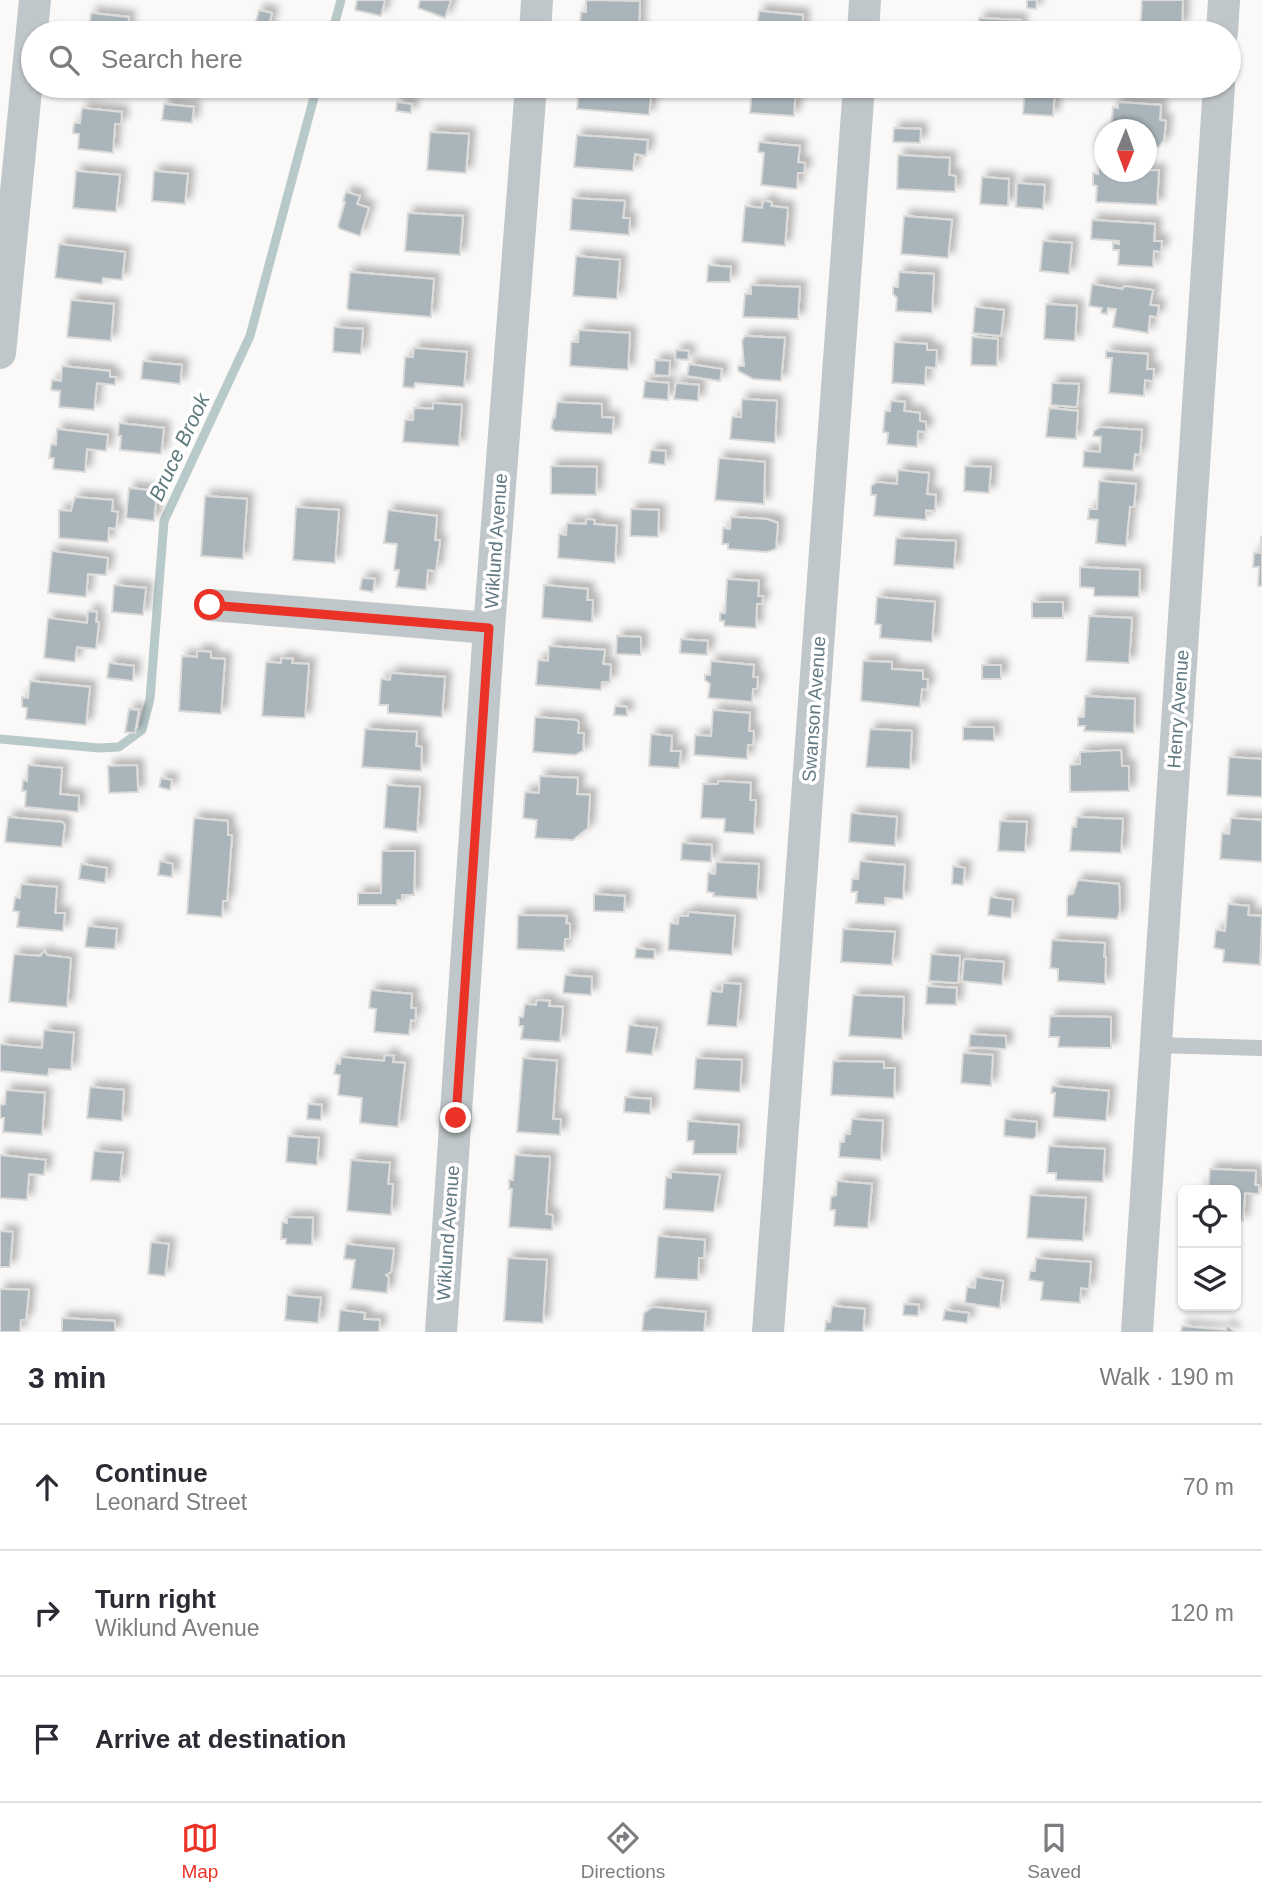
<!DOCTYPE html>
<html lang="en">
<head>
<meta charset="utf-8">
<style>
  body { margin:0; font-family:Helvetica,sans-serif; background:#f7f7f7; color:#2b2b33 }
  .controls { position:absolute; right:21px; bottom:21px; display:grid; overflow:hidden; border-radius:10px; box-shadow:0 2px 5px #0004 }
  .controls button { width:63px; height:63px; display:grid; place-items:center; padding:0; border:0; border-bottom:2px solid #e1e1e2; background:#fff; color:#2b2b33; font:35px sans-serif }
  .compass { position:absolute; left:1094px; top:119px; width:63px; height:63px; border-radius:50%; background:#fff; box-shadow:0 2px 5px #0004; rotate:181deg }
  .stop { position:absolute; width:21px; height:21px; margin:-16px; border:5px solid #eb3227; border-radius:50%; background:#fff }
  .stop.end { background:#eb3227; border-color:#fff; box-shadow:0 2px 7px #0008 }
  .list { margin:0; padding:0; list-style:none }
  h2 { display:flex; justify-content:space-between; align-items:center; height:91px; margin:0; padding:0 28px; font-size:30px }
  h2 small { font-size:23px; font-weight:400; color:#7c7c81 }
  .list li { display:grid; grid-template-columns:46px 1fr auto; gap:21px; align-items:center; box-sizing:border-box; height:126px; padding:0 28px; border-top:2px solid #e1e1e2 }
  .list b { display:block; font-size:26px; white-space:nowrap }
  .list p { margin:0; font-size:23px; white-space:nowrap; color:#7c7c81 }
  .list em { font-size:23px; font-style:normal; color:#7c7c81 }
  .icon { flex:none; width:38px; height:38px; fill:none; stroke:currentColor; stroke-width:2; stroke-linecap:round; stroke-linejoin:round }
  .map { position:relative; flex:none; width:1262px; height:1332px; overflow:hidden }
  .search { position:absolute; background:#fff; box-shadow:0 2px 5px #0004; left:21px; right:21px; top:21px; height:77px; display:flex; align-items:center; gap:18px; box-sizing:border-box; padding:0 24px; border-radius:38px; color:#7c7c81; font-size:26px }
  .sheet { height:469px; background:#fff }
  nav { display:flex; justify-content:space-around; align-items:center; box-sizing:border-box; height:98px; border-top:2px solid #e1e1e2; background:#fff; font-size:19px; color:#7c7c81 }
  nav a { display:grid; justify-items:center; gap:4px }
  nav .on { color:#eb3227 }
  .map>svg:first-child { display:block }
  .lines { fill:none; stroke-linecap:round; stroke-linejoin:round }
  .stream { stroke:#b8c9ca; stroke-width:9 }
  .building { fill:#a9b5ba; stroke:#dcdbda; stroke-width:2; filter:url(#shadow) }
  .service { stroke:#c0c7ca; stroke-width:16 }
  .minor { stroke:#c0c7ca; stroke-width:32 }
  .route { stroke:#eb3227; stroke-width:9 }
  .labels { text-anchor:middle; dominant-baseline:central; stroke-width:7; stroke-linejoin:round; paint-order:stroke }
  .street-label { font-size:19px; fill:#637a84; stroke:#fff }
  .water-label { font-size:21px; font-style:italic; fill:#5e7a7d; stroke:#fff }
</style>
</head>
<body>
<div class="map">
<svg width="1262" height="1332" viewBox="0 0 1262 1332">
  <defs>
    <filter id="shadow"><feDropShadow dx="6" dy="-6" stdDeviation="3.5" flood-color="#0004"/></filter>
  </defs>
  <rect width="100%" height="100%" fill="#faf9f7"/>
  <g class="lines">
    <g class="stream">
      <polyline points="332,33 341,0"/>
      <polyline points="0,739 99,748 119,747 142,730 150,699 164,521 250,336 317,86"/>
    </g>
  </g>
  <g class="building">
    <polygon points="357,0 385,0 381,16 355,10"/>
    <polygon points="420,0 451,0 445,18 418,8"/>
    <polygon points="586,0 640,1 639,33 584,33 584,24 580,24 581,12 586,12"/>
    <polygon points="1027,0 1037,0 1036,9 1027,8"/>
    <polygon points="1142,0 1183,0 1182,26 1174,26 1173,33 1140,33"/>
    <polygon points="259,10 272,13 267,33 253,33"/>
    <polygon points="759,11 803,15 802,33 756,33"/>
    <polygon points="91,13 129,17 127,33 88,33"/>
    <polygon points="979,18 1021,20 1020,33 978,33"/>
    <polygon points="434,86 473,86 472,94 433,92"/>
    <polygon points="579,86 644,86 652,88 649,115 577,109"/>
    <polygon points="752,86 796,86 794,116 750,113"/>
    <polygon points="1025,88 1055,90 1053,116 1023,114"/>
    <polygon points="397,102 412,104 411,113 396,111"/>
    <polygon points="1118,102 1161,105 1160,120 1166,121 1164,140 1159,147 1146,146 1146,130 1111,130 1113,107 1118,108"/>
    <polygon points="164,104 194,107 192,123 162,120"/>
    <polygon points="82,108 122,112 121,124 115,124 113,153 78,149 79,134 73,133 74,123 80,123"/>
    <polygon points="894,128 921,129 920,143 893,142"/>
    <polygon points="430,132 469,134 466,173 427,170"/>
    <polygon points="577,135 648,140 646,156 635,154 633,171 574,167"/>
    <polygon points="759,142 800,146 798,162 805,163 804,173 798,173 797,189 761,185 764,153 758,152"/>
    <polygon points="898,155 950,158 949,175 956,176 955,192 897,189"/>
    <polygon points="1098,166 1104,167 1104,172 1159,170 1157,205 1096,202 1097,186 1093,185 1093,173 1098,174"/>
    <polygon points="76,171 120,175 116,212 73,208"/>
    <polygon points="154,171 188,174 185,204 152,201"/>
    <polygon points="982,177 1009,179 1008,206 980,204"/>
    <polygon points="1017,183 1045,185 1043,209 1016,207"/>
    <polygon points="346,192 360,196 357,204 369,208 360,236 340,229 338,226 345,202 343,201"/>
    <polygon points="572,198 625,201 623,218 630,218 629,235 570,230"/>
    <polygon points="763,201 772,202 771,206 788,208 785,246 742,242 745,206 762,208"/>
    <polygon points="408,213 463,216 460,255 405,251"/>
    <polygon points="904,216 952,220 948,258 901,254"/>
    <polygon points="1092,220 1155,224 1154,241 1162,241 1161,252 1154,251 1153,267 1118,265 1119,250 1113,250 1113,243 1119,244 1119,241 1091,239"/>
    <polygon points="1043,241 1072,243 1069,274 1040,271"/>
    <polygon points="59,244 125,252 122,280 103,278 102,284 55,278"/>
    <polygon points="576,256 620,260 617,299 573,296"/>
    <polygon points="708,265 731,267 730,282 707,282"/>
    <polygon points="350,272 434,279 431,317 349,310 347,308"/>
    <polygon points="899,272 934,274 932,313 896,311 897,298 893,294 893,287 898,287"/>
    <polygon points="1092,284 1122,289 1125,286 1153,290 1150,305 1159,306 1157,317 1150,316 1148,333 1113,327 1116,309 1108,308 1107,314 1101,313 1102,308 1089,306"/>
    <polygon points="751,285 800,287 798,319 743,317 745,294 751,294"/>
    <polygon points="71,300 114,304 111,341 67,337"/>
    <polygon points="1046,304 1077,306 1075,341 1044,339"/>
    <polygon points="975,307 1004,310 1001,336 973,333"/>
    <polygon points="334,327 363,329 361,354 333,352"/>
    <polygon points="579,330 630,333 628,370 570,366 571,342 578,342"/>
    <polygon points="745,336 785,338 781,381 753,379 738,371 738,366 744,366 742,341"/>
    <polygon points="972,337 998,339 997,366 971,365"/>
    <polygon points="894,342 927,344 927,350 937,350 936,368 926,367 925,385 892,383"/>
    <polygon points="414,348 467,352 464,387 415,383 414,388 403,387 405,357 413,357"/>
    <polygon points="676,350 689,351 688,360 675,359"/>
    <polygon points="1106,351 1148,354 1147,369 1154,369 1153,381 1145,380 1144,396 1109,393 1112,358 1106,358"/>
    <polygon points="655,360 670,361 669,376 654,375"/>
    <polygon points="143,361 182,365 180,384 141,379"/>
    <polygon points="689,364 722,369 720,381 687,376"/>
    <polygon points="62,366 110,371 110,377 116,377 115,385 97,383 94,410 59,407 60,391 51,390 52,380 61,381"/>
    <polygon points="645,381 669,383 668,400 643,398"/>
    <polygon points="676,383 699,385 698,401 674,399"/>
    <polygon points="1052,383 1079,384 1077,407 1051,405"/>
    <polygon points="742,399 777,401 775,443 730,439 732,417 741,417"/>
    <polygon points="891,401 905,402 904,411 920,413 920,421 926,422 926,432 918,431 917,447 887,444 888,433 883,432 885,411 890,411"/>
    <polygon points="557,402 602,404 602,417 614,418 612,434 555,431 551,428 553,418 555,418"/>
    <polygon points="433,403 462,405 459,446 403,442 405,420 413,420 414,408 433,409"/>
    <polygon points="1049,408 1078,411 1076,439 1046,437"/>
    <polygon points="119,423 164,428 161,454 120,450 121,436 118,436"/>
    <polygon points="1100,427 1142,430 1140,455 1135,454 1133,471 1083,467 1084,451 1100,452 1101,437 1093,436 1094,431"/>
    <polygon points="57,429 108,435 106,451 87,449 85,472 53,469 54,458 49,458 51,444 56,445"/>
    <polygon points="651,450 666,451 665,465 649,463"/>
    <polygon points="719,458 765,462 764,504 715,500"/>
    <polygon points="551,466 597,467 596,495 551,494"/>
    <polygon points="965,466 991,467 989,493 964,491"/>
    <polygon points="898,470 929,473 927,494 936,495 935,511 926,510 926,520 874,516 876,495 871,495 871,486 877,482 897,484"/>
    <polygon points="1099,481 1136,484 1134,507 1130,507 1126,546 1096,543 1098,520 1088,519 1089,509 1097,509"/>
    <polygon points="129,488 157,491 154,521 126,518"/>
    <polygon points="205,496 247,499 243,559 201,556"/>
    <polygon points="75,497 113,500 112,511 118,512 116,529 109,528 108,542 59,538 59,510 71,511"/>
    <polygon points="296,507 339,510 335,563 293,560"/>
    <polygon points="631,509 659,510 658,537 630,536"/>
    <polygon points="388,510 437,516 435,540 440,540 436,571 428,570 426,590 396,587 399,570 394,570 397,544 384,543"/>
    <polygon points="731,517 767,519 778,523 776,549 767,552 728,549 728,544 722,544 723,528 730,529"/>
    <polygon points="586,519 595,520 594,524 617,526 615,563 558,558 559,534 566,535 567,523 586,524"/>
    <polygon points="1261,537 1262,537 1262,586 1258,586 1259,567 1253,567 1254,553 1260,553"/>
    <polygon points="896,538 956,541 954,569 894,565"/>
    <polygon points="52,551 108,558 106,575 88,574 86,597 48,593"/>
    <polygon points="1080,567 1140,570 1139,597 1094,596 1094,588 1080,587"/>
    <polygon points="362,578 375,579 373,592 360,590"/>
    <polygon points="727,579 759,581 758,596 763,596 762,604 757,604 756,628 724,626 724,621 720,621 720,613 725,613"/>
    <polygon points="114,585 146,588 143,615 112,612"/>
    <polygon points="544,585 588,589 587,600 593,600 592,622 542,618"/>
    <polygon points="877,597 935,602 932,642 880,638 881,625 875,624"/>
    <rect x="1032" y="602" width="31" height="16"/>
    <polygon points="88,611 97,612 96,622 99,622 96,649 77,647 75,662 44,658 48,618 87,623"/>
    <polygon points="1089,616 1132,618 1129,663 1086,661"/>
    <polygon points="617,636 641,637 641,655 616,654"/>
    <polygon points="681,639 708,641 707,655 680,653"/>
    <polygon points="549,646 605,650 603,664 611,665 610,682 602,682 601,690 536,685 538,660 548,661"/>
    <polygon points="197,651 211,652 211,658 225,659 221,714 179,711 182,656 197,657"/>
    <polygon points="281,658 293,659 292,663 309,664 305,718 262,716 266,662 281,663"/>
    <polygon points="711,661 754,665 753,677 758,677 757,689 753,689 752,702 708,698 710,684 705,680 705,675 710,675"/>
    <polygon points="863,661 892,662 892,669 923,671 923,679 928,679 927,690 922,689 920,707 861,701"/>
    <polygon points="109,663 134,666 133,681 107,678"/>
    <rect x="982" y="665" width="19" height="14"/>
    <polygon points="391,673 445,677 442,717 388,713 388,705 379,705 381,679 390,680"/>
    <polygon points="30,681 90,687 86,725 26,719 27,708 22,707 22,697 28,698"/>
    <polygon points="1085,696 1135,699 1134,733 1084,731 1085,726 1078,726 1078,717 1084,717"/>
    <polygon points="615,706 627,707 627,716 614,715"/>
    <polygon points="129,709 139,710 135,733 125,732"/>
    <polygon points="713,710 750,713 749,731 754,731 753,745 748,745 747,759 694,755 695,735 711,736"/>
    <polygon points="535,717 576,720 579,722 578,733 584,733 583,751 575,755 533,752"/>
    <polygon points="963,727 994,727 994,741 963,740"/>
    <polygon points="365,729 417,732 416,746 422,747 421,771 362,767"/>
    <polygon points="870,729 912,731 910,769 866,767"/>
    <polygon points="651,734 672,736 671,751 681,751 679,768 649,766"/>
    <polygon points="1121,750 1122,766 1129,766 1129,791 1070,792 1070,765 1080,764 1080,752"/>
    <polygon points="1229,757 1262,759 1262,797 1227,795"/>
    <polygon points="28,765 62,768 60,794 79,796 78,812 25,807 26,791 22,791 23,780 27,781"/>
    <polygon points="137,765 138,792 109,793 108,766"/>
    <polygon points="540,776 578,778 577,794 590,795 588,828 573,840 535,838 537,820 523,818 525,792 539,793"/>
    <polygon points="161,778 172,780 170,790 159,787"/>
    <polygon points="718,781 751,783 750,800 756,800 754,834 724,832 725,819 701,818 703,784 718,784"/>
    <polygon points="387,785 420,787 417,832 384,828"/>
    <polygon points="851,813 897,817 895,846 849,842"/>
    <polygon points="8,817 62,822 65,825 62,847 5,842"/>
    <polygon points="1077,817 1123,819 1121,853 1070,851 1072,827 1076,827"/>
    <polygon points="194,818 228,821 228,835 232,835 227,901 223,901 222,917 187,914"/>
    <polygon points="1231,818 1262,820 1262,862 1220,859 1222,833 1229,834"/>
    <polygon points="1000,821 1027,822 1025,852 998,851"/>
    <polygon points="682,843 712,845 711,862 681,860"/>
    <polygon points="382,851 415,851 414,895 402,895 402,900 397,900 397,905 358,905 358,893 381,893"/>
    <polygon points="160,861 173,864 172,877 158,875"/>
    <polygon points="860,861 905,865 903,899 885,898 885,905 856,903 857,892 851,892 852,879 858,879"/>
    <polygon points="716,862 759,864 757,899 713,896 714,893 707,892 708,873 715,874"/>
    <polygon points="81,864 107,868 105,883 79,879"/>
    <polygon points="953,866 965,868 963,885 952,884"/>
    <polygon points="1078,880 1119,884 1120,911 1117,919 1067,916 1067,899 1068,895 1073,894"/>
    <polygon points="21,884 57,887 55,913 65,913 63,931 17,927 19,912 13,911 15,897 20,898"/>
    <polygon points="594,894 625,896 624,912 594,911"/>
    <polygon points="990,897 1013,900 1011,918 988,915"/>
    <polygon points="1228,904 1249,906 1248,915 1262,916 1260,965 1223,962 1224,950 1214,948 1216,930 1225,931"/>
    <polygon points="688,912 735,916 732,955 668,950 670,923 678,924 679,916 688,916"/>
    <polygon points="518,915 567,916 566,923 570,924 570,939 565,939 564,951 517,949"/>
    <polygon points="88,926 117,929 115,949 85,947"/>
    <polygon points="843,929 895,932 892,965 841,962"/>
    <polygon points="1052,940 1105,943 1104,957 1106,957 1105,984 1058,981 1058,969 1050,968"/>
    <polygon points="636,948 655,950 654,959 635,958"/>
    <polygon points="45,951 47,955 71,958 67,1007 9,1002 14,954 40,956"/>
    <polygon points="931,954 960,956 958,983 929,981"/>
    <polygon points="964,959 1004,962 1002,985 962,981"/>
    <polygon points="565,975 592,977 591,995 563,993"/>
    <polygon points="723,983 741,984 737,1027 707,1025 711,991 722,992"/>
    <polygon points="927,986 957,988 956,1005 926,1004"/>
    <polygon points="371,990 412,994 411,1008 416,1008 415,1021 411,1020 409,1035 374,1032 376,1009 369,1008"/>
    <polygon points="853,995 904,997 902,1039 849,1036"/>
    <polygon points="537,1000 550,1001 549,1006 563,1007 560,1042 521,1039 523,1026 519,1026 519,1017 523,1017 525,1004 536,1005"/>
    <polygon points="1050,1016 1111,1017 1111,1048 1058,1047 1059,1037 1049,1037"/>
    <polygon points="629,1025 657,1028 652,1055 626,1052"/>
    <polygon points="44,1030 74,1033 71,1070 49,1069 48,1076 0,1071 0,1044 42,1048"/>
    <polygon points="970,1034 1006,1036 1006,1049 969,1047"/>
    <polygon points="963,1053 993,1055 991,1086 961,1083"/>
    <polygon points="385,1055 394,1056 393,1062 405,1063 398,1127 360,1123 362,1098 338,1095 340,1075 334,1074 336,1063 340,1064 341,1057 384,1061"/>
    <polygon points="523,1058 557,1061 553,1119 561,1119 560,1135 517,1132"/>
    <polygon points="696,1058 742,1060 740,1092 694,1089"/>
    <polygon points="833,1061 884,1062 884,1068 895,1068 894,1098 831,1095"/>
    <polygon points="1052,1086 1109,1091 1106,1121 1053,1117 1055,1093 1051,1093"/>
    <polygon points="90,1087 124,1090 122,1121 87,1118"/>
    <polygon points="6,1090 45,1093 42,1135 3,1132 4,1118 0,1118 0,1105 5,1104"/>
    <polygon points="625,1097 651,1099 650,1114 624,1112"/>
    <polygon points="308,1104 322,1105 321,1120 307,1119"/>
    <polygon points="852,1119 883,1121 881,1160 839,1157 840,1142 844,1142 845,1134 850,1134"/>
    <polygon points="1005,1119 1037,1122 1036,1136 1033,1139 1004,1136"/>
    <polygon points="688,1121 739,1125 737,1154 693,1154 694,1141 687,1141"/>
    <polygon points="288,1136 319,1138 317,1165 286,1162"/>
    <polygon points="1049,1146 1105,1149 1103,1182 1056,1180 1056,1173 1047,1173"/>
    <polygon points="94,1151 123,1153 120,1182 91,1180"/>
    <polygon points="0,1155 46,1160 44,1175 29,1174 27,1200 0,1198"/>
    <polygon points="515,1155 550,1157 546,1214 553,1215 552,1230 509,1227 512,1189 509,1189 509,1180 513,1180"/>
    <polygon points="351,1160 390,1163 388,1184 393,1184 391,1215 347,1211"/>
    <polygon points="1210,1169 1256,1171 1255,1185 1259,1185 1259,1194 1245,1193 1243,1221 1236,1221 1236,1190 1199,1190 1200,1186 1208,1187"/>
    <polygon points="671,1172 720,1175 714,1212 664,1209 666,1177 671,1178"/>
    <polygon points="837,1181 872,1184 868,1228 834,1226 835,1210 830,1210 831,1197 836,1195"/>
    <polygon points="1030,1195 1086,1198 1083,1241 1027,1238"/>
    <polygon points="287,1217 313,1218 312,1245 286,1244 286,1239 281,1239 282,1222 287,1223"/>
    <polygon points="0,1231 13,1232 10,1267 0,1267"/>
    <polygon points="658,1236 705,1240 704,1258 699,1258 698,1280 655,1278"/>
    <polygon points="151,1242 169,1244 165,1276 148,1274"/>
    <polygon points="346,1244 394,1249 391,1272 386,1275 389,1278 387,1293 351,1289 355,1260 344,1259"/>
    <polygon points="508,1258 547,1260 543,1323 504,1321"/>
    <polygon points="1036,1258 1091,1262 1089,1289 1081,1288 1080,1303 1041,1300 1043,1282 1029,1280 1030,1271 1035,1271"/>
    <polygon points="976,1277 1003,1281 1000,1308 965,1303 967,1287 975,1288"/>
    <polygon points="0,1289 29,1290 26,1320 21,1320 20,1332 0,1332"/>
    <polygon points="287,1295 321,1298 318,1323 285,1320"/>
    <polygon points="904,1304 919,1305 918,1316 903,1315"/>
    <polygon points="832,1306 865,1309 863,1332 825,1331 826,1321 830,1322"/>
    <polygon points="653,1307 706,1312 704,1332 642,1331 644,1313"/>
    <polygon points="340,1310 365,1313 364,1319 380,1320 379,1332 338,1332"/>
    <polygon points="945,1310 969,1313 967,1323 943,1320"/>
    <polygon points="62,1318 115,1321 115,1332 62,1332"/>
    <polygon points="1227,1325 1235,1332 1181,1332 1182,1326 1226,1330"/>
  </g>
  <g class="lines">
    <polyline class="service" points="1156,1045 1262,1048"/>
    <g class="minor">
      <polyline points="535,33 537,0"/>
      <polyline points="863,33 865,0"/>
      <polyline points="1222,33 1224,0"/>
      <polyline points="0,353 35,0"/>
      <polyline points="210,605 489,628"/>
      <polyline points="441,1332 489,628 531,86"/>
      <polyline points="768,1332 859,86"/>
      <polyline points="1137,1332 1219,86"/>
    </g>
  </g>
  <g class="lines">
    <polyline class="route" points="210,605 489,628 456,1118"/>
  </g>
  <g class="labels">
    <g class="street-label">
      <text transform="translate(496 541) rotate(-86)">Wiklund Avenue</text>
      <text transform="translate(814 709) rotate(-86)">Swanson Avenue</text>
      <text transform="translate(1178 709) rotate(-86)">Henry Avenue</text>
      <text transform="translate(448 1233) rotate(-86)">Wiklund Avenue</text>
    </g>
    <g class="water-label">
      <text transform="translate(179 447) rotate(-65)">Bruce Brook</text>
    </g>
  </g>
</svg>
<div class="controls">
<button><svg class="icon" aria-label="locate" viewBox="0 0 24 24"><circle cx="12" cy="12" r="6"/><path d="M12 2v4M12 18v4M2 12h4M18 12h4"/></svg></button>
<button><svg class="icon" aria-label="layers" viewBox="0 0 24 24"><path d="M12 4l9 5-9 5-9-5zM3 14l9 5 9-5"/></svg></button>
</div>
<svg class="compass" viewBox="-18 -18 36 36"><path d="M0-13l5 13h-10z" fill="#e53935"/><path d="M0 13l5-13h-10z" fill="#7c7c81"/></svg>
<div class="stop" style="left:210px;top:605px"></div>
<div class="stop end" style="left:456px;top:1118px"></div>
<div class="search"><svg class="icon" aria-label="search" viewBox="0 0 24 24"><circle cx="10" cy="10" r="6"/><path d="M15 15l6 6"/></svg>Search here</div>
</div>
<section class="sheet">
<h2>3 min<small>Walk · 190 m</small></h2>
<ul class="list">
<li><svg class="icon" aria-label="ahead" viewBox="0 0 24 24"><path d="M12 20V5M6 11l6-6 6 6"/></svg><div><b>Continue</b><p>Leonard Street</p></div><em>70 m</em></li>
<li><svg class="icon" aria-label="right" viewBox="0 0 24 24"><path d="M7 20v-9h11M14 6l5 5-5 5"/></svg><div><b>Turn right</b><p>Wiklund Avenue</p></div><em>120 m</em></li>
<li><svg class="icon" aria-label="arrive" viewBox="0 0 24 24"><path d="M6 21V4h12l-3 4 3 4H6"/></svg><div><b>Arrive at destination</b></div></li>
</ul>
</section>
<nav>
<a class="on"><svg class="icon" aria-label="map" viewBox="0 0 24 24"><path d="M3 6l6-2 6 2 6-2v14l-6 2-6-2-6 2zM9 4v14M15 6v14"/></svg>Map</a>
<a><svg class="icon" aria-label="directions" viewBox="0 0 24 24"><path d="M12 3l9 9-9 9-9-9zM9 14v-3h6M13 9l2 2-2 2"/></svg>Directions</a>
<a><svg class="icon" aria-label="saved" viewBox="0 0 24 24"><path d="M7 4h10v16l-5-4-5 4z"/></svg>Saved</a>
</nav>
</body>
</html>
